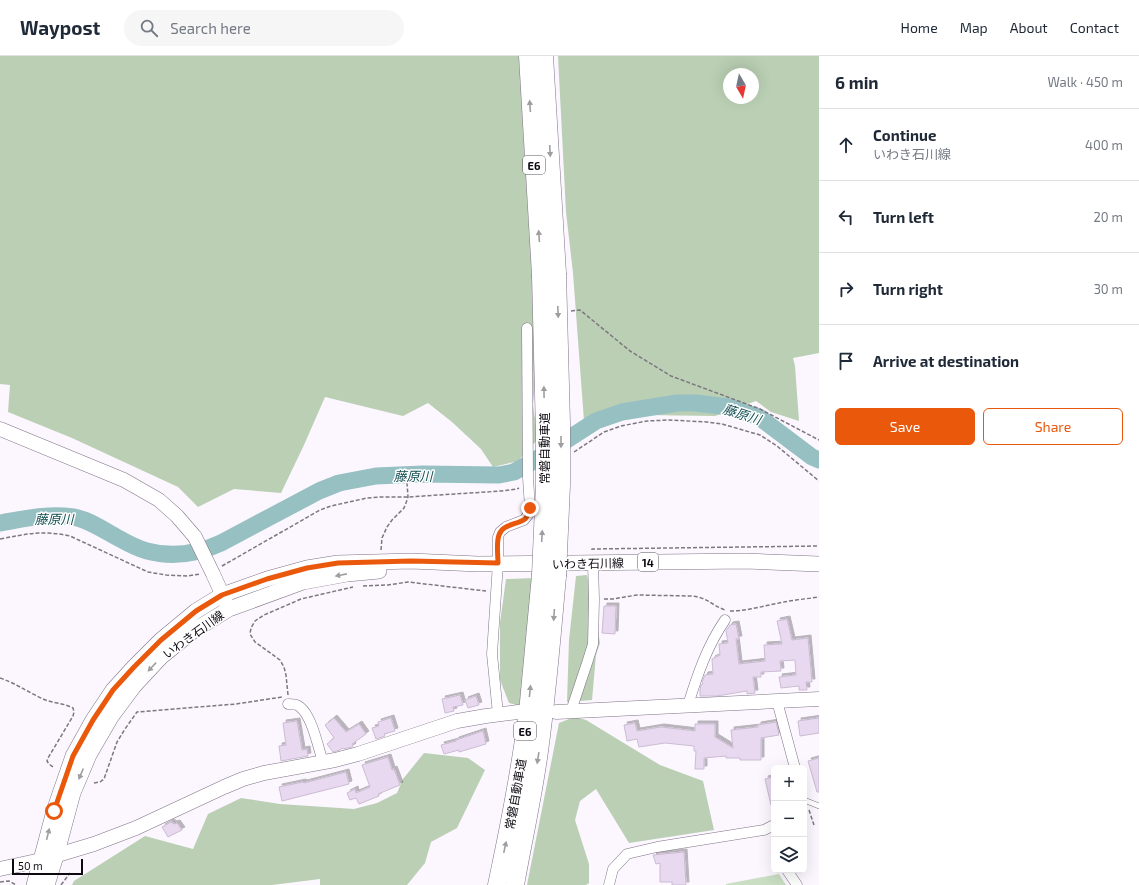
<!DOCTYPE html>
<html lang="en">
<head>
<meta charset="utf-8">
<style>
  body { margin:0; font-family:"Exo 2","Noto Sans JP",sans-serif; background:#f6f6f7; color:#1f2937 }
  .controls { position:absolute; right:12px; bottom:12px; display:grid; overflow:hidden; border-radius:6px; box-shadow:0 4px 16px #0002 }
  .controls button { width:36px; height:36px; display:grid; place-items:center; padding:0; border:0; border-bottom:1px solid #e0e1e3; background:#fff; color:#1f2937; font:20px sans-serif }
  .compass { position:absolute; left:723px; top:12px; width:36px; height:36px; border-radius:50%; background:#fff; box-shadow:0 4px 16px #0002; rotate:171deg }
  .scale { position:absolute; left:12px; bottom:10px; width:71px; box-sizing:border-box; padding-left:4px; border:2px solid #0e0911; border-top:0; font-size:11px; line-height:14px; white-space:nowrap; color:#0e0911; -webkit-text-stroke:3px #fff; paint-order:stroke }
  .stop { position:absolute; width:12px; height:12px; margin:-9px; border:3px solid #ea580c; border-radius:50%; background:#fff }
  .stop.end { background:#ea580c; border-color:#fff; box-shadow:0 1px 4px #0008 }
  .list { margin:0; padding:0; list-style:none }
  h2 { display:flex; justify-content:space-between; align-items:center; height:52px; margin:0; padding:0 16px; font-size:17px }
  h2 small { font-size:13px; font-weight:400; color:#747a83 }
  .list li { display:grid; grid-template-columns:26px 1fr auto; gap:12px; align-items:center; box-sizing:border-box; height:72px; padding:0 16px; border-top:1px solid #e0e1e3 }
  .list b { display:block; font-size:15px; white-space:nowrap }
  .list p { margin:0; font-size:13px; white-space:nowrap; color:#747a83 }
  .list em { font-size:13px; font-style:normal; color:#747a83 }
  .actions { display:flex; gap:8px; padding:12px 16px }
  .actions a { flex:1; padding:9px 0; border:1px solid #ea580c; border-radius:6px; text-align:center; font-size:14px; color:#ea580c }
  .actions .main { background:#ea580c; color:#fff }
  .icon { flex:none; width:22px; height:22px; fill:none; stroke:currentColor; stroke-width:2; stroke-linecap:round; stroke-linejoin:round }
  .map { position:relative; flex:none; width:819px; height:829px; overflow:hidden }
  header { display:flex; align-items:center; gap:24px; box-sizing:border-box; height:56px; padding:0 20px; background:#fff; border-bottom:1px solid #e0e1e3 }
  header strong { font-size:19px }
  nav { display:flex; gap:22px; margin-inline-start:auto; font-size:14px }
  .search { width:280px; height:36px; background:#f6f6f7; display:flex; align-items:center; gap:10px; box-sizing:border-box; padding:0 14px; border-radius:22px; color:#747a83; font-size:15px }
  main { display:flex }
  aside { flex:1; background:#fff }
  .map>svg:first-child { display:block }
  .green { fill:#c9dec3 }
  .forest { fill:#bacfb4; fill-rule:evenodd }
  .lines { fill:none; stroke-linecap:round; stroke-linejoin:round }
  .river { stroke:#97c0c2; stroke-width:17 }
  .building { fill:#e8d9f0; stroke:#cabcd2; filter:url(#shadow) }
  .lane-casing { stroke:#7f7286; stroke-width:6 }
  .street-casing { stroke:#7f7286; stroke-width:11 }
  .secondary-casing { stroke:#7f7286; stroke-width:15 }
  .primary-casing { stroke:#7f7286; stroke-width:16 }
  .highway-casing { stroke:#7f7286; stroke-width:19 }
  .path { stroke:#7d7780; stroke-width:1.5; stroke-dasharray:4 2; stroke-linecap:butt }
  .lane { stroke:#fff; stroke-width:5 }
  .street { stroke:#fff; stroke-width:10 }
  .secondary { stroke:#fff; stroke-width:14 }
  .primary { stroke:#fff; stroke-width:15 }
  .highway { stroke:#fff; stroke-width:18 }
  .secondary-bridge-casing { stroke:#7f7286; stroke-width:15; stroke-linecap:butt }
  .highway-bridge-casing { stroke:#7f7286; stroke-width:19; stroke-linecap:butt }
  .secondary-bridge { stroke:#fff; stroke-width:14 }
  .highway-bridge { stroke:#fff; stroke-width:18 }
  .oneway { fill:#9f9da0 }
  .route { stroke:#ea580c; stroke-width:5 }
  .labels { text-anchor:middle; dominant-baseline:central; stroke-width:3; stroke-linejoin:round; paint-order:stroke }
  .shield { fill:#fff; stroke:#565358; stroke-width:1 }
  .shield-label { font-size:11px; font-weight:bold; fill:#0e0911 }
  .street-label { font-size:12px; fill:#0e0911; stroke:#fff }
  .water-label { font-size:13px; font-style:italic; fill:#134e51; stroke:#fff }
</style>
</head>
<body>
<header>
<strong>Waypost</strong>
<div class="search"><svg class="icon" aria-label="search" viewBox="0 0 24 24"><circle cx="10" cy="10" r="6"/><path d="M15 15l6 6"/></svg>Search here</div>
<nav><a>Home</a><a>Map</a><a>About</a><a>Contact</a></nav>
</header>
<main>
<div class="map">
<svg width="819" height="829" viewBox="0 0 819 829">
  <defs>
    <filter id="shadow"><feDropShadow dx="3" dy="-3" stdDeviation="0" flood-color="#0004"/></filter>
  </defs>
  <rect width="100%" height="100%" fill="#fcf6ff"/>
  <polygon class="green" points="779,818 786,829 726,829 726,828"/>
  <g class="forest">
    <polygon points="0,0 520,0 540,271 533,349 538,383 518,405 493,411 481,393 452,366 428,347 403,360 325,341 304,389 281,437 234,433 198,451 178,431 72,382 8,356 10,329 0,328"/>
    <path d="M558,0h261v297l-26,5 2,8 4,55 -28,-9 -15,-11 -41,15 -70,-1 -61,6 -11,-148 -7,-61zM729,18h24v24h-24z"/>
    <polygon points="587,519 600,587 596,599 592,644 567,646 569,584 576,520"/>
    <polygon points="535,522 521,650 509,647 500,624 500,567 506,523"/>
    <polygon points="574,661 586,664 660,709 703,725 714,774 629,787 596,733 580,745 575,764 589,808 589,827 586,829 527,829 559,667"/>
    <polygon points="424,697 468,702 485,714 457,772 431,786 425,807 407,829 320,829 320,823 272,829 72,829 74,825 145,780 193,793 208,758 241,742 280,748 354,753 377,747 397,737 403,723"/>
  </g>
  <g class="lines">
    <path class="river" d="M0,467c24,-4 48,-10 73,-6 13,2 26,10 38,17 11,6 24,14 36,17 26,7 50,3 74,-8l98,-52 20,-8 37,-7 47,-2 76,1 15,-3 23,-13 59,-38 26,-9 55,-9h18l34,4 30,10 53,40 7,3"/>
  </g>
  <g class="building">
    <polygon points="604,550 616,550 615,578 602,577"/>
    <polygon points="787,563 792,584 808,582 812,626 806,626 807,634 799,634 799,630 781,632 779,621 796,619 795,604 780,605 781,615 761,616 761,621 753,621 755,637 747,638 747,635 717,640 700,640 700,634 701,629 703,628 702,626 705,619 713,618 712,603 720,599 719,588 728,587 726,575 730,569 736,568 739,583 736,583 739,608 765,605 764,589 782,588 777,565"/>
    <polygon points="460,639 463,649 453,651 454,655 445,657 442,643"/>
    <polygon points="476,640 479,649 468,652 465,644"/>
    <polygon points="334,662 346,676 359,668 366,678 352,688 353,690 352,691 343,693 342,692 340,694 333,696 327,688 334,682 325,669"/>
    <polygon points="391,662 395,675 384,678 385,680 376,683 372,672 379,670 378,666"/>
    <polygon points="819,662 819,677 800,680 798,665"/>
    <polygon points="297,665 302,694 307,693 308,700 281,705 279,690 286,689 283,667"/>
    <polygon points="776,666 779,679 761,682 761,704 740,704 740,702 726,702 726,700 704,702 704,713 695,713 696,695 694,695 694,690 665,687 639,691 637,683 627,685 624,669 635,667 637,675 661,671 695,675 695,668 715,668 715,681 733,692 731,674 758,671 758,669"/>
    <polygon points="483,675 486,688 459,696 459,694 444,698 441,689 456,685 456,684"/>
    <polygon points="388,701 392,714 394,713 400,729 378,738 379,740 359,748 356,742 350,744 347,737 355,733 356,737 370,731 362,709"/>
    <polygon points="819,702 819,736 817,736 808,705"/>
    <polygon points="346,716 349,728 282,745 279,731 303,726 304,727"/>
    <polygon points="774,721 774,749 771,749 765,723"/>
    <polygon points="171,766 174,768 177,767 182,774 168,781 162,771"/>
    <polygon points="684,796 686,829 672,829 672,826 660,826 660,807 656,808 653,799"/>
  </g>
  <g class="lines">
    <defs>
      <polyline id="lane" points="804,744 819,750"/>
      <g id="street">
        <polyline points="777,645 795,712"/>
        <path d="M288,648c5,0 9,0 12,3 12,9 18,40 23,55"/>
        <path d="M688,649c9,-29 19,-59 37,-85"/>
        <polyline points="571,655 588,604 593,588 594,543 593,507"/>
        <polyline points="498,658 492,598 498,507 498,481 500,476 506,471 524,464 528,459 530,452 528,422 527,272"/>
        <polyline points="787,814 797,829"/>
        <polyline points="609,829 613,813 627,798 657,791 764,774 774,769"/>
      </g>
      <g id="secondary">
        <polyline points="0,373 124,424 159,444 177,460 195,481"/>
        <polyline points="213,518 227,549"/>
        <polyline points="556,656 819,643"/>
        <polyline points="0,813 41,804 94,788 136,772 224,731 243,723 264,717 335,704 358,698 457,665 486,660 518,656"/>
      </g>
      <g id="primary">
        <polyline points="34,829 41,804 54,755 73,700 93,664 113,634 134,611 161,584 196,555 222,539 267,523 307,512 338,507 411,505 478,508 746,505 819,508"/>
        <polyline points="47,829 56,800 73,737 89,699 111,661 134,630 161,601 193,575 229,553 303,526 347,518 379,515"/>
      </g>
      <g id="highway">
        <polyline points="528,0 541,219"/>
        <polyline points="544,0 557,217"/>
        <path d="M497,829c13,-61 25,-121 32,-183 4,-42 8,-84 12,-127"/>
        <path d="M515,829c8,-45 18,-89 24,-134 8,-58 13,-117 18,-175"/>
      </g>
    </defs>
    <use href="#lane" class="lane-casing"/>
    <use href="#street" class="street-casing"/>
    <use href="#secondary" class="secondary-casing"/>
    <use href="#primary" class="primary-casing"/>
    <use href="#highway" class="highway-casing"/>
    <g class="path">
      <polyline points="571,255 580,254 630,295 671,320 760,353 819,384"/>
      <polyline points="574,396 604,376 621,370 647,365 669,364 707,366 722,368 760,379 777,390 819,425"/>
      <path d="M0,483c26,-5 43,-9 70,-3l78,36 18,3 21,1 13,-2"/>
      <polyline points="381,494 382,482 387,471 392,464 404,452 406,447 408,441 406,413"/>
      <polyline points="592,494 592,493 819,490"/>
      <polyline points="222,510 320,454 331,450 367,442 381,441 408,441 501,435 517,433 519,432"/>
      <polyline points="363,530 388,529 408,526 486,535"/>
      <path d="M604,543h9l24,-4 54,1c16,1 20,9 34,14"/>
      <path d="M730,555c17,0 33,-5 49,-8 13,-3 27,-4 40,-6"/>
      <path d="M0,622c15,5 28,14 43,21 9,4 21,4 30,9l1,4 -1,4 -25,42 -1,3 2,3 4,3"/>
      <polyline points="288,639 286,619 284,611 280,604 255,586 250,578 251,572 255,565 264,559 301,543 353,531"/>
      <polyline points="94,727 100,726 104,723 117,686 125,673 137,656 236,648 282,641"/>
      <polyline points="809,754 814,769"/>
      <polyline points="0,826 9,825 16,829"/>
      <polyline points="61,829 70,817"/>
    </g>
    <use href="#lane" class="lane"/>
    <use href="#street" class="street"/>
    <use href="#secondary" class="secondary"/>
    <use href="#primary" class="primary"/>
    <use href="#highway" class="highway"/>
    <defs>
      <polyline id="secondary-bridge" points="195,481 213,518"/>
      <g id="highway-bridge">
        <polyline points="541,519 545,428 545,378 541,219"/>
        <polyline points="557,520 561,429 561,368 557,217"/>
      </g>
    </defs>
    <use href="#secondary-bridge" class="secondary-bridge-casing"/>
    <use href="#highway-bridge" class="highway-bridge-casing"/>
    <use href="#secondary-bridge" class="secondary-bridge"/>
    <use href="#highway-bridge" class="highway-bridge"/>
  </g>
  <defs><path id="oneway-solid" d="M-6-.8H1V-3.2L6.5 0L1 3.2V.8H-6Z"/></defs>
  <g class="oneway">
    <use href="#oneway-solid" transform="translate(530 50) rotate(-94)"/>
    <use href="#oneway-solid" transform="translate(550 95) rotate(87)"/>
    <use href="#oneway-solid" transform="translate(539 180) rotate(-94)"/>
    <use href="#oneway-solid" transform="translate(558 256) rotate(88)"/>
    <use href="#oneway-solid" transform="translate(544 336) rotate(-91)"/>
    <use href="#oneway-solid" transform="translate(561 386) rotate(90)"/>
    <use href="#oneway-solid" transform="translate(542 480) rotate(-87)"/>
    <use href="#oneway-solid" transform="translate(341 519) rotate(169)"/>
    <use href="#oneway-solid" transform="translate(554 559) rotate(94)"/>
    <use href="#oneway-solid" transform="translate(152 611) rotate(133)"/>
    <use href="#oneway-solid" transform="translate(530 635) rotate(-84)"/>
    <use href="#oneway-solid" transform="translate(538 702) rotate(99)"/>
    <use href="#oneway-solid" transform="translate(81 718) rotate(113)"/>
    <use href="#oneway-solid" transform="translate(48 778) rotate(-76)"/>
    <use href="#oneway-solid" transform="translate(505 791) rotate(-78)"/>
  </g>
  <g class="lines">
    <path class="route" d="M54,755l19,-55 20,-36 20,-30 21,-23 27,-27 35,-29 26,-16 45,-16 40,-11 31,-5 73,-2 87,2c0,-8 -2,-20 1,-28 3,-11 18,-10 26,-16 3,-3 4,-7 5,-11"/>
  </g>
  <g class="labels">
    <g class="shield">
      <rect x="523" y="100" width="22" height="18" rx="3"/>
      <rect x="638" y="497" width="20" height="18" rx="3"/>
      <rect x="514" y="666" width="22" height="18" rx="3"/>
    </g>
    <g class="shield-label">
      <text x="534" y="109">E6</text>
      <text x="648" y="506">14</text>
      <text x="525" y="675">E6</text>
    </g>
    <g class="street-label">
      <text transform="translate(544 392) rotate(-90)">常磐自動車道</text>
      <text transform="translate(588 507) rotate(-1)">いわき石川線</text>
      <text transform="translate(193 578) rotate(-36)">いわき石川線</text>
      <text transform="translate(515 738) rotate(-80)">常磐自動車道</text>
    </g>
    <g class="water-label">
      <text transform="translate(742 358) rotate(18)">藤原川</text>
      <text x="413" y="420">藤原川</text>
      <text x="54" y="463">藤原川</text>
    </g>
  </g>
</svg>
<div class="controls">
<button>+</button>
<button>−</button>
<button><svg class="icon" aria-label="layers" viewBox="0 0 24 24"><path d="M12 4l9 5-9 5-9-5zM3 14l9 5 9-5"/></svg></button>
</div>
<svg class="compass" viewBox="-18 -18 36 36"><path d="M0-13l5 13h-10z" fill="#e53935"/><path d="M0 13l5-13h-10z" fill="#747a83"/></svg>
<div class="scale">50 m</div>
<div class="stop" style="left:54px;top:755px"></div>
<div class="stop end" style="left:530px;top:452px"></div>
</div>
<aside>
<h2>6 min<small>Walk · 450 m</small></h2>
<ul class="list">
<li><svg class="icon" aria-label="ahead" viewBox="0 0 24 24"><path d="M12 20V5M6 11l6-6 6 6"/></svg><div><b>Continue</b><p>いわき石川線</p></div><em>400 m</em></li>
<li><svg class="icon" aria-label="left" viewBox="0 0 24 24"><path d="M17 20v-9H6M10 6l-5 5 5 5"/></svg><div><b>Turn left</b></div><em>20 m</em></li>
<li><svg class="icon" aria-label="right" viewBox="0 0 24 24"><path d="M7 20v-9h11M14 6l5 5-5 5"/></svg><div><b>Turn right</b></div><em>30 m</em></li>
<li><svg class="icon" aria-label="arrive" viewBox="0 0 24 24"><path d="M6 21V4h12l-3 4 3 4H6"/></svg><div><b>Arrive at destination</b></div></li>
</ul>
<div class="actions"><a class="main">Save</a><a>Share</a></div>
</aside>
</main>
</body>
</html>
